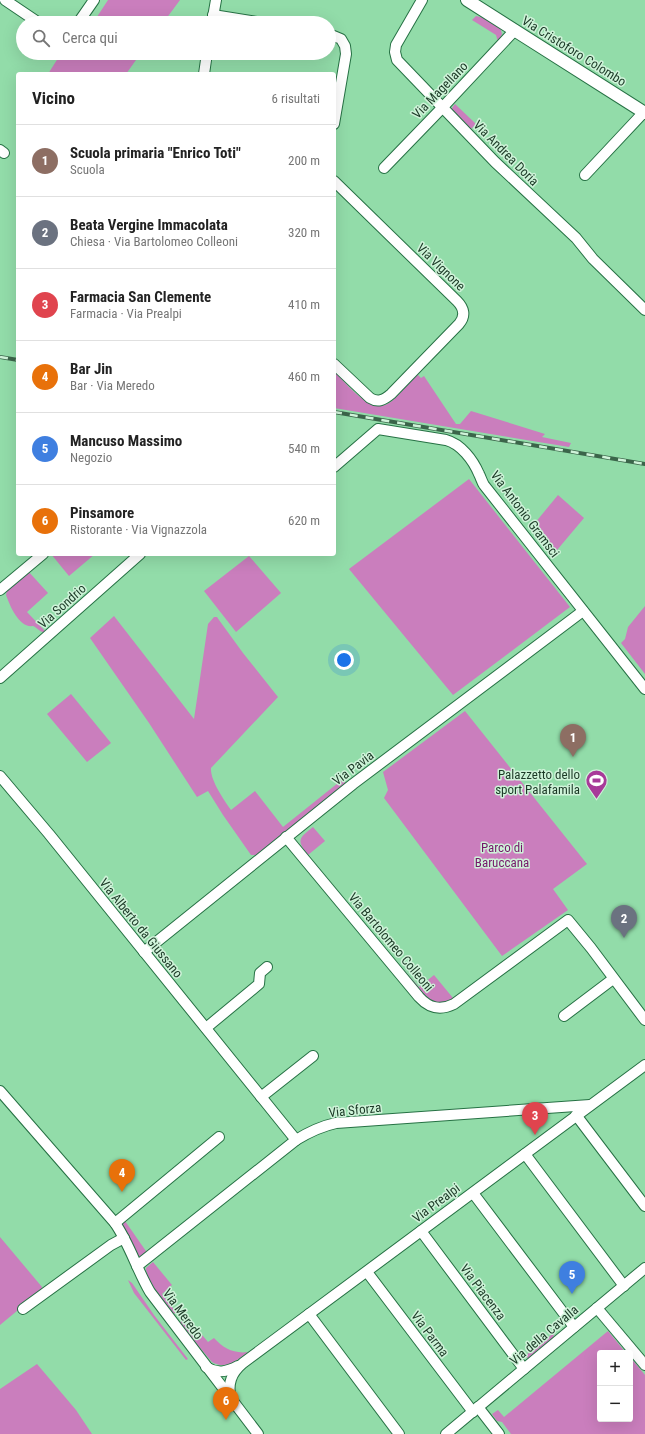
<!DOCTYPE html>
<html lang="it">
<head>
<meta charset="utf-8">
<style>
  body { margin:0; font-family:"Roboto Condensed",sans-serif; background:#f2f2f2; color:#222 }
  .controls { position:absolute; right:12px; bottom:12px; display:grid; overflow:hidden; border-radius:4px; box-shadow:0 4px 16px #0002 }
  .controls button { width:36px; height:36px; display:grid; place-items:center; padding:0; border:0; border-bottom:1px solid #e0e0e0; background:#fff; color:#222; font:20px sans-serif }
  .you { position:absolute; left:344px; top:660px; width:14px; height:14px; margin:-10px; border:3px solid #fff; border-radius:50%; background:#1a73e8; box-shadow:0 0 0 6px #1a73e833 }
  .badge { display:grid; place-items:center; width:26px; height:26px; border-radius:50%; background:#0b8043; color:#fff; font-size:13px; font-weight:700 }
  .pin { position:absolute; translate:-50% -33px; filter:drop-shadow(0 1px 2px #0008) }
  .pin::after { content:''; position:absolute; top:21px; width:14px; height:12px; background:inherit; clip-path:polygon(0 0,100% 0,50% 100%) }
  .list { margin:0; padding:0; list-style:none }
  h2 { display:flex; justify-content:space-between; align-items:center; height:52px; margin:0; padding:0 16px; font-size:17px }
  h2 small { font-size:13px; font-weight:400; color:#767676 }
  .list li { display:grid; grid-template-columns:26px 1fr auto; gap:12px; align-items:center; box-sizing:border-box; height:72px; padding:0 16px; border-top:1px solid #e0e0e0 }
  .list b { display:block; font-size:15px; white-space:nowrap }
  .list p { margin:0; font-size:13px; white-space:nowrap; color:#767676 }
  .list em { font-size:13px; font-style:normal; color:#767676 }
  .icon { flex:none; width:22px; height:22px; fill:none; stroke:currentColor; stroke-width:2; stroke-linecap:round; stroke-linejoin:round }
  .map { position:relative; flex:none; width:645px; height:1434px; overflow:hidden }
  .search { position:absolute; background:#fff; box-shadow:0 4px 16px #0002; left:16px; top:16px; width:320px; height:44px; display:flex; align-items:center; gap:10px; box-sizing:border-box; padding:0 14px; border-radius:22px; color:#767676; font-size:15px }
  .panel { position:absolute; background:#fff; box-shadow:0 4px 16px #0002; left:16px; top:72px; width:320px; height:484px; border-radius:4px }
  .map>svg:first-child { display:block }
  .green { fill:#ca7ebd }
  .lines { fill:none; stroke-linecap:round; stroke-linejoin:round }
  .minor-casing { stroke:#267144; stroke-width:12 }
  .tertiary-casing { stroke:#267144; stroke-width:14 }
  .minor { stroke:#fff; stroke-width:10 }
  .tertiary { stroke:#fff; stroke-width:12 }
  .rail-casing { stroke:#3b654a; stroke-width:4 }
  .rail { stroke:#cff3d9; stroke-width:2.5; stroke-dasharray:8; stroke-linecap:butt }
  .labels { text-anchor:middle; dominant-baseline:central; stroke-width:3; stroke-linejoin:round; paint-order:stroke }
  .street-label { font-size:13px; fill:#1b3926; stroke:#cff3d9 }
  .poi-label { font-size:13px; fill:#1b3926; stroke:#cff3d9; text-anchor:end }
  .park-label { font-size:13px; fill:#75176a; stroke:#cff3d9 }
</style>
</head>
<body>
<div class="map">
<svg width="645" height="1434" viewBox="0 0 645 1434">
  <rect width="100%" height="100%" fill="#92dca9"/>
  <g class="green">
    <polygon points="108,0 180,0 163,23 93,23"/>
    <polygon points="476,16 488,19 500,27 502,34 498,42 496,35 472,20"/>
    <polygon points="74,53 141,53 126,74 48,74 60,55 68,55"/>
    <polygon points="455,104 476,124 470,130 452,112 452,108"/>
    <path d="M334,371c12,12 36,44 55,32 8,-5 20,-21 28,-29l4,4 3,-2 32,48h4l11,-13 74,23 -3,3 29,6 -2,4 -235,-39z"/>
    <polygon points="469,479 570,607 453,695 349,569"/>
    <polygon points="558,495 584,518 552,556 530,529"/>
    <polygon points="51,554 95,554 69,576"/>
    <polygon points="249,556 281,593 236,632 204,591"/>
    <path d="M28,571l20,22 -21,19 19,20c-6,1 -8,-4 -13,-6 -14,2 -23,-20 -27,-31l1,-5z"/>
    <polygon points="645,606 645,674 621,643 625,639 628,627"/>
    <path d="M114,616l80,103 14,-95 6,-7h3l2,3 24,33 35,44 -67,71c-1,12 13,32 20,42l24,-19 28,36 60,-48 2,3v2l-88,71h-6l-28,-40 -15,-24 -11,6 -48,-74 -59,-85z"/>
    <polygon points="71,694 111,743 87,762 47,714"/>
    <polygon points="465,711 587,864 553,889 568,910 502,956 384,798 388,790 383,772"/>
    <path d="M313,827l12,14 -17,14c-12,-15 -9,-17 5,-28z"/>
    <path d="M404,970l15,17 15,-12 19,23 26,-19 1,1c-8,6 -23,19 -31,22 -21,8 -35,-17 -46,-31z"/>
    <polygon points="125,1221 148,1254 143,1257 138,1256 121,1224"/>
    <polygon points="0,1237 42,1287 41,1291 0,1325"/>
    <path d="M153,1262l19,23 -10,9 14,18 -2,2c-7,-9 -29,-35 -28,-46z"/>
    <polygon points="128,1280 132,1283 154,1315 188,1359 186,1360 134,1293"/>
    <path d="M187,1317l21,25 6,-4c9,10 20,16 34,14 -12,9 -22,18 -36,10l-33,-39z"/>
    <polygon points="608,1331 626,1353 600,1353 600,1419 630,1419 630,1357 645,1375 645,1434 511,1434 502,1422 497,1421 492,1414 498,1410 504,1417"/>
    <path d="M555,1332c-2,11 -18,20 -26,27l-4,-3z"/>
    <polygon points="37,1364 76,1410 92,1434 0,1434 0,1389"/>
  </g>
  <g class="lines">
    <defs>
      <g id="minor">
        <polyline points="5,0 39,23"/>
        <polyline points="422,0 396,45 395,52 397,60 495,162 576,238 593,259 645,310"/>
        <polyline points="213,15 263,23"/>
        <polyline points="78,23 94,0"/>
        <polyline points="212,23 216,0"/>
        <polyline points="329,34 341,39 345,46 346,54 334,124"/>
        <polyline points="204,74 207,53"/>
        <polyline points="0,150 4,153"/>
        <polyline points="384,168 442,108 515,30"/>
        <polyline points="585,175 644,112"/>
        <path d="M334,181l123,120c7,7 9,15 2,23l-68,70c-7,6 -13,9 -21,4l-36,-34"/>
        <path d="M334,467l44,-38 68,11c15,4 27,20 33,34 2,4 3,8 5,11l161,204"/>
        <polyline points="0,590 43,554"/>
        <polyline points="0,678 140,554"/>
        <polyline points="0,776 49,834 296,1140"/>
        <path d="M286,837l133,160c10,11 21,14 35,7l114,-84 23,28 54,72"/>
        <polyline points="144,952 353,784 583,611"/>
        <polyline points="564,1016 613,979"/>
        <polyline points="206,1028 259,984 260,973 267,967"/>
        <path d="M0,1091l115,132c15,22 22,47 35,69l108,142"/>
        <polyline points="261,1097 313,1056"/>
        <polyline points="576,1115 645,1206"/>
        <polyline points="525,1154 624,1286"/>
        <polyline points="473,1193 574,1327"/>
        <polyline points="115,1223 219,1137"/>
        <polyline points="421,1231 524,1369"/>
        <path d="M137,1266l159,-126c13,-8 26,-14 40,-17l254,-18"/>
        <polyline points="367,1272 473,1412"/>
        <polyline points="597,1308 645,1365"/>
        <polyline points="23,1309 111,1245 124,1238"/>
        <polyline points="309,1314 399,1434"/>
        <path d="M206,1367c11,7 21,5 32,-1"/>
        <path d="M231,1400c-4,-16 0,-27 12,-37l402,-298"/>
        <polyline points="478,1407 499,1434"/>
        <polyline points="446,1434 645,1268"/>
      </g>
      <polyline id="tertiary" points="467,0 645,113"/>
    </defs>
    <use href="#minor" class="minor-casing"/>
    <use href="#tertiary" class="tertiary-casing"/>
    <use href="#minor" class="minor"/>
    <use href="#tertiary" class="tertiary"/>
    <defs>
      <g id="rail">
        <polyline points="0,357 18,360"/>
        <polyline points="334,412 645,464"/>
      </g>
    </defs>
    <use href="#rail" class="rail-casing"/>
    <use href="#rail" class="rail"/>
  </g>
  <defs>
    <symbol id="stadium-pin" viewBox="-11 -11 22 30"><path d="M0 17L-7.5 6A9.5 9.5 0 1 1 7.5 6Z" fill="#a83a99" stroke="#cff3d9"/><path d="M0-5a6.5 5 0 1 0 0 10a6.5 5 0 1 0 0-10ZM-3.5-1.8h7v3.6h-7Z" fill="#fff"/></symbol>
  </defs>
  <g fill-rule="evenodd">
    <use href="#stadium-pin" x="584" y="768" width="25" height="34"/>
  </g>
  <g class="labels">
    <g class="street-label">
      <text transform="translate(574 51) rotate(32)">Via Cristoforo Colombo</text>
      <text transform="translate(440 90) rotate(-46)">Via Magellano</text>
      <text transform="translate(506 153) rotate(45)">Via Andrea Doria</text>
      <text transform="translate(441 267) rotate(44)">Via Vignone</text>
      <text transform="translate(525 514) rotate(53)">Via Antonio Gramsci</text>
      <text transform="translate(62 606) rotate(-42)">Via Sondrio</text>
      <text transform="translate(353 768) rotate(-37)">Via Pavia</text>
      <text transform="translate(141 928) rotate(51)">Via Alberto da Giussano</text>
      <text transform="translate(391 942) rotate(50)">Via Bartolomeo Colleoni</text>
      <text transform="translate(355 1110) rotate(-6)">Via Sforza</text>
      <text transform="translate(436 1203) rotate(-37)">Via Prealpi</text>
      <text transform="translate(483 1292) rotate(53)">Via Piacenza</text>
      <text transform="translate(183 1314) rotate(54)">Via Meredo</text>
      <text transform="translate(430 1334) rotate(53)">Via Parma</text>
      <text transform="translate(544 1335) rotate(-40)">Via della Cavalla</text>
    </g>
    <g class="poi-label">
      <text x="580" y="774">Palazzetto dello<tspan x="580" dy="15">sport Palafamila</tspan></text>
    </g>
    <g class="park-label">
      <text x="502" y="847">Parco di<tspan x="502" dy="15">Baruccana</tspan></text>
    </g>
  </g>
</svg>
<div class="controls">
<button>+</button>
<button>−</button>
</div>
<div class="you"></div>
<div class="pin badge" style="left:573px;top:757px;background:#8d6e63">1</div>
<div class="pin badge" style="left:624px;top:938px;background:#6b7280">2</div>
<div class="pin badge" style="left:535px;top:1135px;background:#e0444e">3</div>
<div class="pin badge" style="left:122px;top:1192px;background:#e8710a">4</div>
<div class="pin badge" style="left:572px;top:1294px;background:#3f7fe0">5</div>
<div class="pin badge" style="left:226px;top:1420px;background:#e8710a">6</div>
<div class="search"><svg class="icon" aria-label="search" viewBox="0 0 24 24"><circle cx="10" cy="10" r="6"/><path d="M15 15l6 6"/></svg>Cerca qui</div>
<section class="panel">
<h2>Vicino<small>6 risultati</small></h2>
<ul class="list">
<li><span class="badge" style="background:#8d6e63">1</span><div><b>Scuola primaria &quot;Enrico Toti&quot;</b><p>Scuola</p></div><em>200 m</em></li>
<li><span class="badge" style="background:#6b7280">2</span><div><b>Beata Vergine Immacolata</b><p>Chiesa · Via Bartolomeo Colleoni</p></div><em>320 m</em></li>
<li><span class="badge" style="background:#e0444e">3</span><div><b>Farmacia San Clemente</b><p>Farmacia · Via Prealpi</p></div><em>410 m</em></li>
<li><span class="badge" style="background:#e8710a">4</span><div><b>Bar Jin</b><p>Bar · Via Meredo</p></div><em>460 m</em></li>
<li><span class="badge" style="background:#3f7fe0">5</span><div><b>Mancuso Massimo</b><p>Negozio</p></div><em>540 m</em></li>
<li><span class="badge" style="background:#e8710a">6</span><div><b>Pinsamore</b><p>Ristorante · Via Vignazzola</p></div><em>620 m</em></li>
</ul>
</section>
</div>
</body>
</html>
